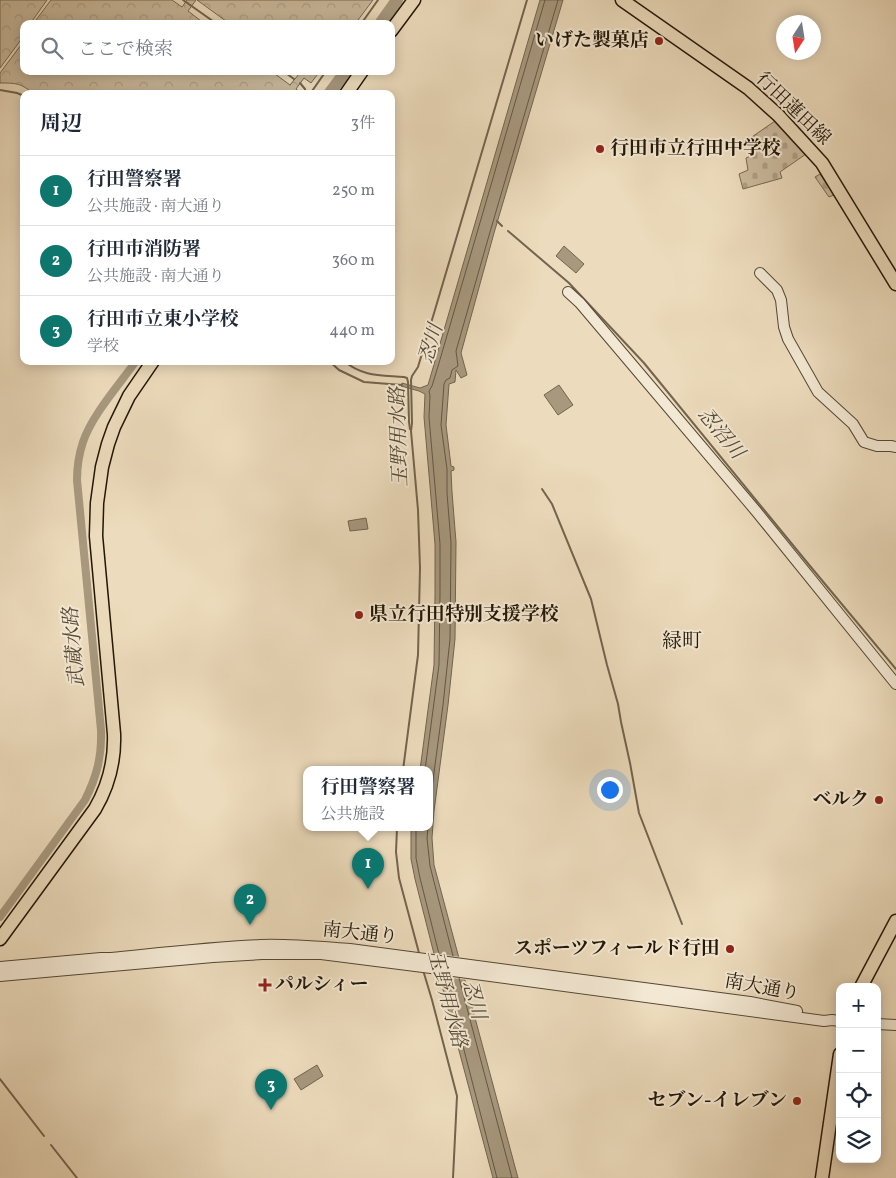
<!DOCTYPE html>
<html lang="ja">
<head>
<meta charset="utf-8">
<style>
  body { margin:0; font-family:Vollkorn,"Noto Serif JP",serif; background:#f6f6f7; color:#1f2937 }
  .controls { position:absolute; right:15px; bottom:15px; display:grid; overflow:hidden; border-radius:10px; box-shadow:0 2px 12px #0003 }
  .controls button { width:45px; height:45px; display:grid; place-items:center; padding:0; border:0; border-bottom:1px solid #e0e1e3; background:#fff; color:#1f2937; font:25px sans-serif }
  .compass { position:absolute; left:776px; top:15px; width:45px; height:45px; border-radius:50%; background:#fff; box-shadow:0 2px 12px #0003; rotate:192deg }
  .you { position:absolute; left:609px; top:789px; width:18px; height:18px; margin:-12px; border:4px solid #fff; border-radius:50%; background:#1a73e8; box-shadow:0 0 0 8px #1a73e833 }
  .badge { display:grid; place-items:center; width:32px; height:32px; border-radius:50%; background:#0f766e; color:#fff; font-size:16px; font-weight:700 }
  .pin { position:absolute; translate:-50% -41px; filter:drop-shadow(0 1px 2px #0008) }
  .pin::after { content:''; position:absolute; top:26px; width:18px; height:15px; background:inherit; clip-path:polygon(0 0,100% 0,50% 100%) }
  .popup { position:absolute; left:303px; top:766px; width:130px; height:65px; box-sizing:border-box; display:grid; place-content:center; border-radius:10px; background:#fff; filter:drop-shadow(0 1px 4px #0005); font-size:16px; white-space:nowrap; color:#747a83 }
  .popup b { font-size:19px; color:#1f2937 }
  .popup::after { content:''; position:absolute; left:50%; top:100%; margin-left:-10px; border:10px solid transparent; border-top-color:#fff }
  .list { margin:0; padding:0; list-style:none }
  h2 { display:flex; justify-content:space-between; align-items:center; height:65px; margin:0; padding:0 20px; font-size:21px }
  h2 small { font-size:16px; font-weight:400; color:#747a83 }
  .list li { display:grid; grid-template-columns:32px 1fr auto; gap:15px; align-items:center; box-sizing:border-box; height:70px; padding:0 20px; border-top:1px solid #e0e1e3 }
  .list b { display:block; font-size:19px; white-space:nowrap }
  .list p { margin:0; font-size:16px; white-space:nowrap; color:#747a83 }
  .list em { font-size:16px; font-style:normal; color:#747a83 }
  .icon { flex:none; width:28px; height:28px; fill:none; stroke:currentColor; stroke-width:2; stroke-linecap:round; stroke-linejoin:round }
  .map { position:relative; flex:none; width:896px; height:1178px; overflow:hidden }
  .search { position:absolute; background:#fff; box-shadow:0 2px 12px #0003; left:20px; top:20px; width:375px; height:55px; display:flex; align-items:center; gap:12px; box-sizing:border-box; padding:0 18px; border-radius:10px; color:#747a83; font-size:19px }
  .panel { position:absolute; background:#fff; box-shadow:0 2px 12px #0003; left:20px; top:90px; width:375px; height:275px; border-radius:10px }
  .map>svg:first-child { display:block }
  .cemetery { fill:url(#cemetery-stones); stroke:#766852 }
  .park { fill:url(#park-crowns); stroke:#766852 }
  .water { fill:#a7987e; stroke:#72644e }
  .pier { fill:#ecdbbc }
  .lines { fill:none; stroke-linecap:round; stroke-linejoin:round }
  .shore { stroke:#645742; stroke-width:1 }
  .stream { stroke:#72644e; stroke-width:2 }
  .canal { stroke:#a7987e; stroke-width:8 }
  .river { stroke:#a7987e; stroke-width:12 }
  .minor-casing { stroke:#544734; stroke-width:12 }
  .major-casing { stroke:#221606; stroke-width:15 }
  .minor { stroke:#f3e8d3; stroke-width:10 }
  .major { stroke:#ecdbbc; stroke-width:12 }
  .poi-dot { fill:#8f2418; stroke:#f3e8d3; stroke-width:2 }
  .labels { text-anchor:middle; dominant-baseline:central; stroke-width:4; stroke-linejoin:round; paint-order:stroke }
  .poi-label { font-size:19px; font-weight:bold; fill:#221606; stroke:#f3e8d3; text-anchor:end }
  .street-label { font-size:19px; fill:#221606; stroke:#f3e8d3 }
  .water-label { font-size:20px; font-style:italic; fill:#574a36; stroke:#f3e8d3 }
  .neighbourhood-label { font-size:20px; fill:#221606; stroke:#f3e8d3 }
</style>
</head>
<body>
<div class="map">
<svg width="896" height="1178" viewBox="0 0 896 1178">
  <defs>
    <pattern id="cemetery-stones" width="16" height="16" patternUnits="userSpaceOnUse" patternTransform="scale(1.25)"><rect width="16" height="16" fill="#caba9d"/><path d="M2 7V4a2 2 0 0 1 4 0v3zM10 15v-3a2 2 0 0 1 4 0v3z" fill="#ad9f86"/></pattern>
    <pattern id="park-crowns" width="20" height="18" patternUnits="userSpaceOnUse" patternTransform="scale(1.25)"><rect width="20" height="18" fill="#caba9d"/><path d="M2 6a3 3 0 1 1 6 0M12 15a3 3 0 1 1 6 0" fill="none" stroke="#ad9f86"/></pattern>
  </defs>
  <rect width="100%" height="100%" fill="#ecdbbc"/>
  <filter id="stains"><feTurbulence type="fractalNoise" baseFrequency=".004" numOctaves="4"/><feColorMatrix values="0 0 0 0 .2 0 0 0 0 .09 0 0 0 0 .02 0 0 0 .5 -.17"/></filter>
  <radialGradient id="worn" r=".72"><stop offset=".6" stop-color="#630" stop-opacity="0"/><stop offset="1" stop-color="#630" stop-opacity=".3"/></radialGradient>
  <g class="cemetery">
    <polygon points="775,121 806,154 780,172 782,178 743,189 739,174 748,170 746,158 753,155 746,141"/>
    <polygon points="820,174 834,195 829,197 815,177"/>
  </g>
  <g class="park">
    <polygon points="0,0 47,0 30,24 24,24 24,38 23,37 0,68"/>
    <polygon points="51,0 172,0 182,7 187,0 196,0 188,11 205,24 33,24"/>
    <polygon points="197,0 373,0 355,24 230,24"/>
    <path d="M24,41v30h247l19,14 9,-11 -4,-3h25l-9,12 -7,-5 -8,11 6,5h-268c-13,-11 -18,-11 -34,-11v-10z"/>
  </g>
  <g class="water">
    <polygon points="540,0 563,0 494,233 461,353 467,375 461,378 456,370 455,382 449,384 446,425 451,466 454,467 454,470 451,471 452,492 456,542 455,639 448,705 434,811 432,838 434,865 518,1178 493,1178 449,1013 415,879 411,859 411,828 429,828 429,770 420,770 434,665 435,594 435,544 424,417 425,394 419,391 401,386 402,383 420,388 428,385"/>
    <polygon points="564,246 584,264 576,273 556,256"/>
    <polygon points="559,385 573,405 558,415 544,395"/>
    <polygon points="366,518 368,529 350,531 348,521"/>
    <polygon points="317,1065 323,1076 301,1090 294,1079"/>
  </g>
  <polygon class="pier" points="431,953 461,957 467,980 437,976"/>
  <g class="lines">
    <g class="shore">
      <polyline points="425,770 439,665 440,594 440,544 429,417 430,396 429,391 432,386 439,363 545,0"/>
      <polyline points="429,810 443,705 450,639 451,543 447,493 447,469 441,425 444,384 446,380 450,378 452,370 458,366 456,351 490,232 558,0"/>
      <polyline points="416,828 416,858 420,878 439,954"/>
      <polyline points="428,828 427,838 430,866 453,956"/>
      <polyline points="445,976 497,1178"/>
      <polyline points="459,978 512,1178"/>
    </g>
    <g class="stream">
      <polyline points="183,0 217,24"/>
      <polyline points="361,24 378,0"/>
      <polyline points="283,71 294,79"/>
      <polyline points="300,83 305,89 305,94"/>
      <polyline points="0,90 17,93 24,96"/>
      <polyline points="310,94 326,71"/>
      <polyline points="497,221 502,226"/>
      <polyline points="508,231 569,283 644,363 810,566 896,669"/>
      <polyline points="329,361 339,370 364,382 402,385"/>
      <path d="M344,361c19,16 37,14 60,16l3,1 1,4 1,40 1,7"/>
      <polyline points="542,489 552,504 591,599 607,665 618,704 621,722 630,763 639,813 682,924"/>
      <polyline points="403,770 418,655 420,568 418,510 411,431 412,423 411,380 412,376 418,367 527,0"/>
      <polyline points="397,828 396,852 399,878 419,953"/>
      <polyline points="423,970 432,1000 457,1096 453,1178"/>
      <polyline points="0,1079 44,1136"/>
      <polyline points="51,1145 77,1178"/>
    </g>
    <path class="canal" d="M0,917l85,-117c12,-24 17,-44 16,-70l-24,-250c0,-13 2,-26 6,-38 9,-27 36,-57 53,-81"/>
    <g class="river">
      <polyline points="380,24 397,0"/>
      <polyline points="329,94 346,71"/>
    </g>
    <defs>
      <g id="minor">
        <polyline points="760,273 777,290 781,300 784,327 788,339 818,392 853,424 864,442 877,446 891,446 896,447"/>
        <polyline points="568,292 580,303 756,511 896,684"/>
        <path d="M0,967l101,-9h10c50,-5 100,-11 150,-13 30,-1 60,2 89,4l400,53 47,9"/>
        <polyline points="0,976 213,957 262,954 321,954 431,968 824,1021 832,1020 840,1021"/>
        <polyline points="877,1024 896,1025"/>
      </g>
      <g id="major">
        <polyline points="622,0 748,88 778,115 822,163 896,284"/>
        <polyline points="391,31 414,0"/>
        <polyline points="346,94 362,71"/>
        <path d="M0,939l95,-130c14,-24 20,-47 19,-75l-18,-198 1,-33 5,-36 6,-23 6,-17 15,-31 24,-35"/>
        <polyline points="861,987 896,921"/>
        <polyline points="822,1178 840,1054"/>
      </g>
    </defs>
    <use href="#minor" class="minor-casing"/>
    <use href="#major" class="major-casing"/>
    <use href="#minor" class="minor"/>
    <use href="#major" class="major"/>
  </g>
  <g class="poi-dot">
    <circle cx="659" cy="41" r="5"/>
    <circle cx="600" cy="149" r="5"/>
    <circle cx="359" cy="615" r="5"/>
    <circle cx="879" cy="800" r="5"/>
    <circle cx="730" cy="949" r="5"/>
    <path d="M262.5 977.5h5v5h5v5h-5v5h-5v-5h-5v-5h5z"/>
    <circle cx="797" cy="1101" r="5"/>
  </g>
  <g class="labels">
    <g class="poi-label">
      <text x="649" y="41">いげた製菓店</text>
      <text x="610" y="149" text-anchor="start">行田市立行田中学校</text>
      <text x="369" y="615" text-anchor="start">県立行田特別支援学校</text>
      <text x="869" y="800">ベルク</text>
      <text x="720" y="949">スポーツフィールド行田</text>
      <text x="275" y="985" text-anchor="start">パルシィー</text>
      <text x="787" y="1101">セブン-イレブン</text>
    </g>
    <g class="street-label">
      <text transform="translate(793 109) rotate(44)">行田蓮田線</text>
      <text transform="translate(360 934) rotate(6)">南大通り</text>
      <text transform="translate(762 988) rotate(10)">南大通り</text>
    </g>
    <g class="water-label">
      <text transform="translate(432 344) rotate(-74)">忍川</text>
      <text transform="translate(720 434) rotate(50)">忍沼川</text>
      <text transform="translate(400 437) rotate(-92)">玉野用水路</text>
      <text transform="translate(75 647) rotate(-95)">武蔵水路</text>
      <text transform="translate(446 999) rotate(75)">玉野用水路</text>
      <text transform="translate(473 1000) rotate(75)">忍川</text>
    </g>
    <g class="neighbourhood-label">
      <text x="682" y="642">緑町</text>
    </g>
  </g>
  <rect width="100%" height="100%" filter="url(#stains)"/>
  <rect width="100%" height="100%" fill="url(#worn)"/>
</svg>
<div class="controls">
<button>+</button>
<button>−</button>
<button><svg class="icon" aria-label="locate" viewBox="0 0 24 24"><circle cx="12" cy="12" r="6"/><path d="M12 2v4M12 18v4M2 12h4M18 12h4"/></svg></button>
<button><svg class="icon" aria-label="layers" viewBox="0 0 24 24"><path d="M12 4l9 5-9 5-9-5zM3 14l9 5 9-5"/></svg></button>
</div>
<svg class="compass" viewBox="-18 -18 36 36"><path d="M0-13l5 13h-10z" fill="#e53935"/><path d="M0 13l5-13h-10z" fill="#747a83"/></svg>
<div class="you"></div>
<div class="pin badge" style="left:368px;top:889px">1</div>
<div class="popup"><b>行田警察署</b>公共施設</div>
<div class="pin badge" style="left:250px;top:925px">2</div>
<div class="pin badge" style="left:271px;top:1110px">3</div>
<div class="search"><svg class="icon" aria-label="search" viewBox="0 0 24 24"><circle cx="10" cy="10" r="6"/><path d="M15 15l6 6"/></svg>ここで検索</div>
<section class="panel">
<h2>周辺<small>3件</small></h2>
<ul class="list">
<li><span class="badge">1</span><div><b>行田警察署</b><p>公共施設 · 南大通り</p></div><em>250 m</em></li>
<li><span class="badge">2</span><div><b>行田市消防署</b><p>公共施設 · 南大通り</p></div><em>360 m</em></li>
<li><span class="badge">3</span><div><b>行田市立東小学校</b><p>学校</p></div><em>440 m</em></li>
</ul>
</section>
</div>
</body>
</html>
